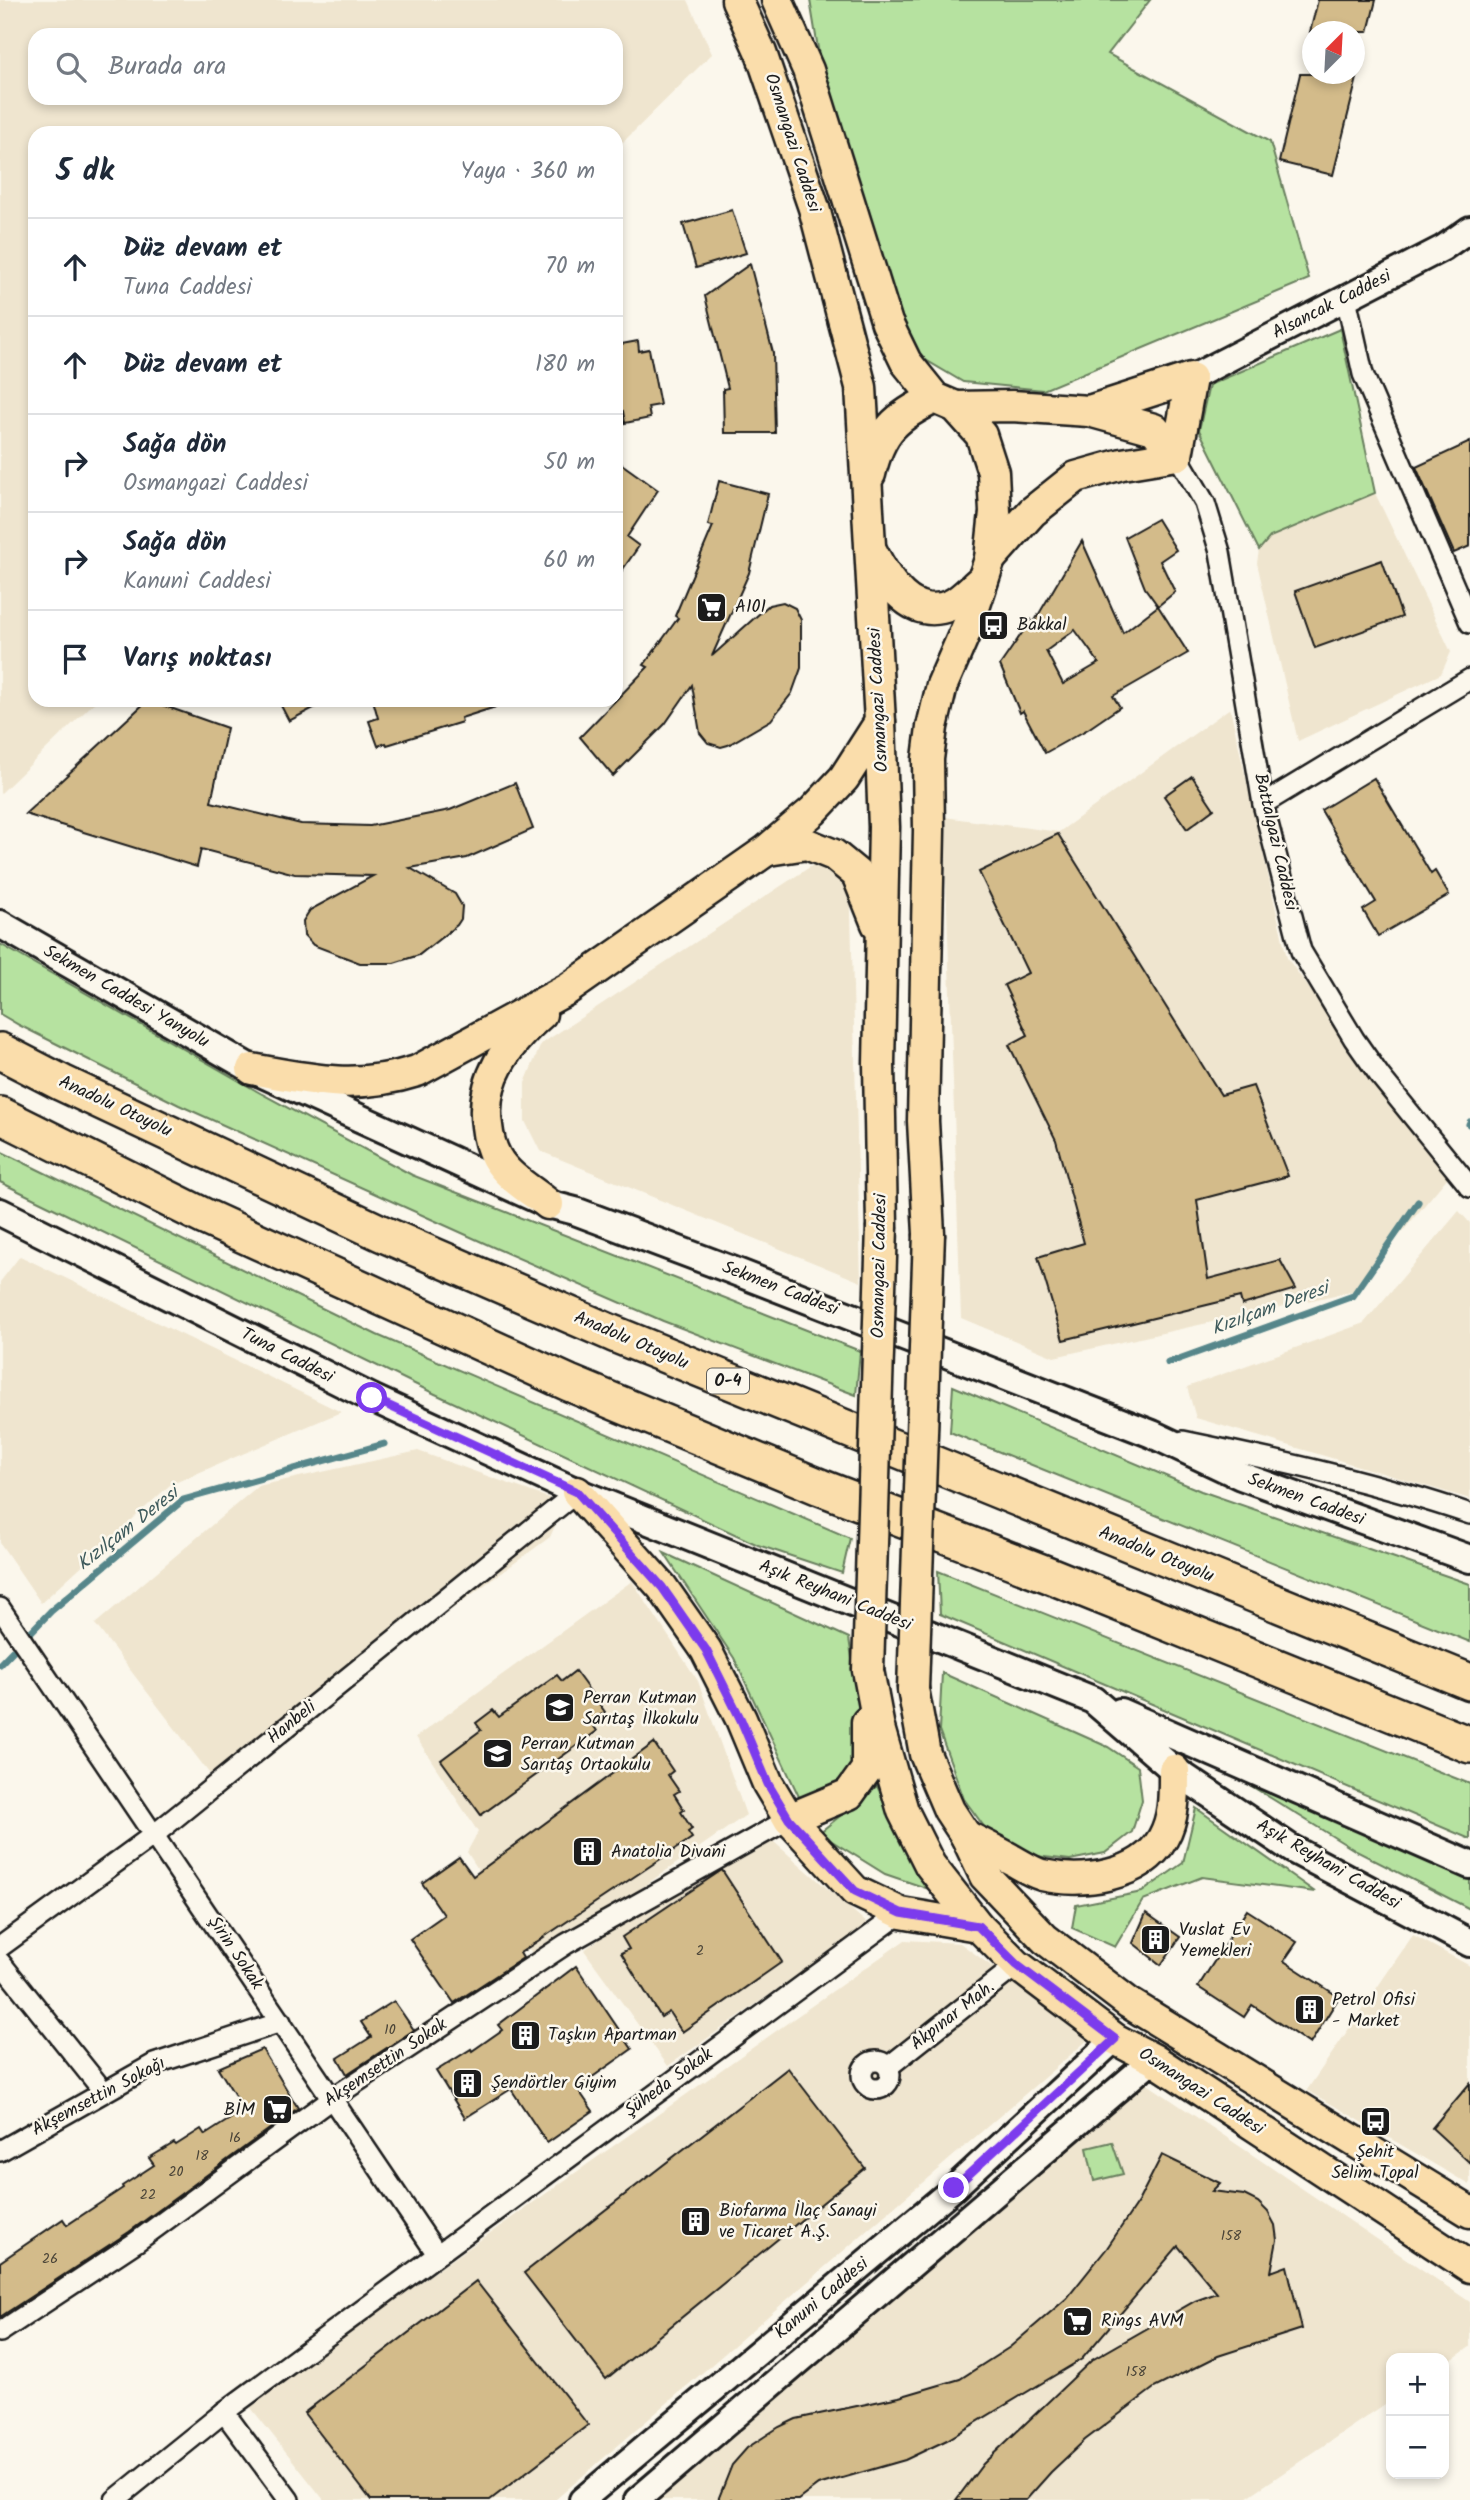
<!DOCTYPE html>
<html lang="tr">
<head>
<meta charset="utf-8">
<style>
  body { margin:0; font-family:Kalam,sans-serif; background:#f2f2f3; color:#1f2937 }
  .controls { position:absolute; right:21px; bottom:21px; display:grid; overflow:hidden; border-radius:14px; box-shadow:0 4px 10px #0003 }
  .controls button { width:63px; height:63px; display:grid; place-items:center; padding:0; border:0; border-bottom:2px solid #e0e1e3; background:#fff; color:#1f2937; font:35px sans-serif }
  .compass { position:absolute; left:1302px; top:21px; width:63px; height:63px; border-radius:50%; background:#fff; box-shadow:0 4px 10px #0003; rotate:24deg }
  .stop { position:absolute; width:21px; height:21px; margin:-16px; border:5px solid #7c3aed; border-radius:50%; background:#fff }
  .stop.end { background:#7c3aed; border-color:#fff; box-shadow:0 2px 7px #0008 }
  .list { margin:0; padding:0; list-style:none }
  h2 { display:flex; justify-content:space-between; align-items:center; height:91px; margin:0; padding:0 28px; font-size:30px }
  h2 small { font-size:23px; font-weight:400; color:#747a83 }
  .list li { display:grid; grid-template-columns:46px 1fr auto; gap:21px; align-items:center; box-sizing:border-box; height:98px; padding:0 28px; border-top:2px solid #e0e1e3 }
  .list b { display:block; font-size:26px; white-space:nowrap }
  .list p { margin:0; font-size:23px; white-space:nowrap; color:#747a83 }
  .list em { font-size:23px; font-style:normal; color:#747a83 }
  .icon { flex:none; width:38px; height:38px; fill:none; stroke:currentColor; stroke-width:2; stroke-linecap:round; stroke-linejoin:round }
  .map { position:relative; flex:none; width:1470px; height:2500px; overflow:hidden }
  .search { position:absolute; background:#fff; box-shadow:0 4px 10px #0003; left:28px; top:28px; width:595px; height:77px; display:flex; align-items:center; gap:18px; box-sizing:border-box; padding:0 24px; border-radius:21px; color:#747a83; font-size:26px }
  .panel { position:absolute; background:#fff; box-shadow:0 4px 10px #0003; left:28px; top:126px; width:595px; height:581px; border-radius:21px }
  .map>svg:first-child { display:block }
  .built { fill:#efe5cf; fill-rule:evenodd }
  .green { fill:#b6e2a0; stroke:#697f5e; stroke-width:2 }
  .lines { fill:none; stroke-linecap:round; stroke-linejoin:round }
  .stream { stroke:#56868a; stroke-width:7 }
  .building { fill:#d3bb8a; stroke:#1c1c1c; stroke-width:2; fill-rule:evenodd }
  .minor-casing { stroke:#1c1c1c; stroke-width:24 }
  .tertiary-casing { stroke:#1c1c1c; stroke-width:30 }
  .secondary-casing { stroke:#1c1c1c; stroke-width:32 }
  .primary-casing { stroke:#1c1c1c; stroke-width:35 }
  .motorway-casing { stroke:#1c1c1c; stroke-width:40 }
  .minor { stroke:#fbf7ec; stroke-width:19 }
  .tertiary { stroke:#fbf7ec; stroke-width:24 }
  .secondary { stroke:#fbf7ec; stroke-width:26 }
  .primary { stroke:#faddab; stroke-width:30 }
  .motorway { stroke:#faddab; stroke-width:35 }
  .primary-bridge-casing { stroke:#1c1c1c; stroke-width:35; stroke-linecap:butt }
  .primary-bridge { stroke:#faddab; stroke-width:30 }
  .route { stroke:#7c3aed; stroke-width:9 }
  .labels { text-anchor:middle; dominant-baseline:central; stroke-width:5; stroke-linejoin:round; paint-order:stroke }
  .number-label { font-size:14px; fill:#4a4438 }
  .shield { fill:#fbf7ec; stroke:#5f5e5a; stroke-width:2 }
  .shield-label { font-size:16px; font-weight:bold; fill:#1c1c1c }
  .street-label { font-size:18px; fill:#1c1c1c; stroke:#fbf7ec }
  .poi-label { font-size:18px; fill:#1c1c1c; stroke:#fbf7ec; text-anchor:start }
  .water-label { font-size:19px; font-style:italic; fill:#3e5a5c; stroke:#fbf7ec }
</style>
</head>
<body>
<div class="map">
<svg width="1470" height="2500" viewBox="0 0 1470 2500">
  <rect width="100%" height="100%" fill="#fbf7ec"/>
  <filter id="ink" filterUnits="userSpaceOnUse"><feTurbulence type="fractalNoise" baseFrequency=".0143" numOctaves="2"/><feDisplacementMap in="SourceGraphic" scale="14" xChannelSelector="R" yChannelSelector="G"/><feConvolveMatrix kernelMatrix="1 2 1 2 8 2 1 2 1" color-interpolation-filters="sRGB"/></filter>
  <g filter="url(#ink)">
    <g class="built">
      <path d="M0,0h688l24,54 -96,95v-16h-168l-13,-6 -6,6h-394v567h62l-97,94zM35,35h581v63h-581z"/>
      <polygon points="1375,493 1451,652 1441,674 1298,741 1257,563 1259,550 1270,537"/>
      <polygon points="1230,708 1287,958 1448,1177 1353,1291 1054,1357 961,1318 944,817 1059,832"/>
      <polygon points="819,861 850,877 861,1282 540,1151 525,1121 525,1083 541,1044"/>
      <polygon points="1459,1211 1470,1223 1470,1499 1196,1418 1187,1387 1364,1323"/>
      <polygon points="20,1256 341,1412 170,1485 41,1603 0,1543 0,1282"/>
      <polygon points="418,1451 565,1504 550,1537 216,1782 95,1624 258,1486"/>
      <polygon points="632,1581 698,1681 746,1815 565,1941 535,1958 467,1852 478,1832 416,1737"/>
      <polygon points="758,1828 869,1925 668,2066 584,1950"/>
      <polygon points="1413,1935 1470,1966 1470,2185 1307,2090"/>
      <polygon points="905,1940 960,1943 1090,2038 555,2500 324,2500 248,2404"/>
      <polygon points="1146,2083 1470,2302 1470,2347 1444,2365 1444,2358 1391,2358 1391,2400 1243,2500 659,2500"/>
    </g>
    <g class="green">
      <polygon points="810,0 1150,0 1108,54 1270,142 1309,279 1043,390 963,382 914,353 824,85"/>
      <polygon points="1340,329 1375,493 1270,537 1259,550 1199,430 1209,385"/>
      <polygon points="0,944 262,1094 412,1175 860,1351 856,1395 663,1321 493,1247 179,1105 19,1025 0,1014"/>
      <polygon points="0,1151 377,1335 850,1538 842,1573 758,1545 431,1392 0,1182"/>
      <polygon points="953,1386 1201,1491 1470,1584 1470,1642 950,1432"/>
      <polygon points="664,1553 849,1638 865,1749 846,1785 801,1801 734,1658"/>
      <polygon points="938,1571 1470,1784 1470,1839 940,1614"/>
      <polygon points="942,1673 1108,1747 1138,1767 1142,1800 1132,1832 1105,1853 1070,1860 1027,1855 991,1836 964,1799 939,1730"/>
      <polygon points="1248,1784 1463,1875 1470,1880 1470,1909 1356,1851"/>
      <polygon points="877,1786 926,1888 885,1874 819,1833"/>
      <polygon points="1196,1808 1315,1892 1202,1877 1143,1900 1115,1947 1072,1928 1076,1905 1142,1892 1183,1863"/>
      <polygon points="1112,2142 1123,2174 1094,2181 1087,2148"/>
    </g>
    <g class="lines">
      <g class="stream">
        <polyline points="1469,1124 1470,1122"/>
        <polyline points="1168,1363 1353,1296 1418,1202"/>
        <polyline points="0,1664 51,1611 183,1500 384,1444"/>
      </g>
    </g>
    <g class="building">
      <polygon points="1318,0 1376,0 1368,32 1310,32"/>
      <polygon points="1300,74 1358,74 1333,175 1279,162"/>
      <polygon points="732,210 746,253 696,268 683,224"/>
      <polygon points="750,264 773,353 775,433 724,433 723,389 728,388 705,296"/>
      <polygon points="638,341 639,351 649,349 660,405 648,407 650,418 625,423 623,411 616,413 616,345"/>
      <polygon points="1470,442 1470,546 1454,553 1416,467"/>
      <polygon points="616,460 658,490 627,537 639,546 616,579"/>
      <polygon points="719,481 768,494 749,573 712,656 769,605 783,602 795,608 801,620 801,668 792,693 771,720 728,745 721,747 708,743 700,733 692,685 665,724 613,776 580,737 648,667 644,665 678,618 675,616 713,526 708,525"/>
      <polygon points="1157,519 1176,550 1160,561 1175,592 1158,606 1145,588 1125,537"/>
      <path d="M1082,541l41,92 35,-27 30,47 -75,43 7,11 -32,22 -43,24 -22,-42 -3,2 -20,-48 31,-45 2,4zM1075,630l24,33 -36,21 -17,-33z"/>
      <polygon points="1382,560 1402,617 1315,648 1295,591"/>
      <polygon points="148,700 227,728 211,802 301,824 370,826 450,810 515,783 533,829 467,858 410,868 455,894 462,906 461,919 457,925 419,955 394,963 360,963 313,945 304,935 303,921 310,910 373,876 295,874 201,849 197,867 25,814"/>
      <polygon points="278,700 329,700 289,721"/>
      <polygon points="373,700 504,700 505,704 461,718 462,722 387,745 386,743 378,746 369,721 378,718"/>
      <polygon points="1192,776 1214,809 1187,829 1164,796"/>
      <polygon points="1374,778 1431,874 1435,871 1449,895 1378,936 1363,910 1376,902 1321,810"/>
      <polygon points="1058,834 1221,1095 1253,1086 1288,1176 1197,1200 1208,1279 1280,1260 1296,1289 1242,1305 1240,1297 1063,1340 1038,1257 1084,1243 1056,1140 1009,1045 1028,1035 1004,985 1028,973 979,872"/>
      <polygon points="575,1671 605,1712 591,1722 597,1731 481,1815 441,1760 481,1730 476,1723 493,1710 499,1717 557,1675 562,1681"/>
      <polygon points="654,1743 673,1771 668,1775 679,1791 674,1794 684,1810 681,1812 692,1829 688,1832 692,1838 520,1953 523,1958 454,2003 410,1939 444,1915 422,1883 459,1857 473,1876"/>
      <polygon points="722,1870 782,1962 682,2032 669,2012 661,2017 621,1953 629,1949 622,1937"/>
      <polygon points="1247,1910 1297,1942 1284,1961 1339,1997 1310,2044 1252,2005 1244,2017 1198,1987"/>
      <polygon points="1146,1913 1180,1937 1161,1965 1133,1943"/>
      <polygon points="576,1966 632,2049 577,2088 593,2111 547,2143 511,2089 465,2118 436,2071 471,2049 472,2051 502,2030 498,2025"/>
      <polygon points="394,2001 414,2030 347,2074 338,2058 371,2037 361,2022"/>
      <polygon points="262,2049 298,2108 129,2232 0,2317 0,2262 63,2219 67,2225 123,2188 122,2186 154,2165 149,2158 174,2143 176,2145 201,2129 205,2135 244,2110 218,2068"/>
      <polygon points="788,2068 865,2168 606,2379 524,2273"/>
      <polygon points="1470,2083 1470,2163 1432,2128"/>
      <polygon points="1162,2155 1220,2183 1212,2191 1244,2195 1258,2202 1268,2212 1275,2225 1277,2240 1271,2272 1287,2266 1302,2329 1218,2356 1154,2388 1085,2440 1051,2472 1026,2500 956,2500 983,2464 1092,2360 1195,2301 1217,2293 1178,2246 1082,2359 947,2440 905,2460 818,2485 798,2500 718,2500 732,2465 747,2448 779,2427 796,2419 899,2397 960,2379 1010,2347 1067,2298 1107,2248 1138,2202"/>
      <polygon points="476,2281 588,2425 490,2500 371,2500 304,2413"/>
    </g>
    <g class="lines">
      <defs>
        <g id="minor">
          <polyline points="1346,298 1363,374 1470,623"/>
          <polyline points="1177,455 1205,503 1220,552 1263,804 1301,951 1354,1039 1380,1076 1470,1187"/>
          <polyline points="1263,804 1470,679"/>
          <path d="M1183,1441c97,20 193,41 287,73"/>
          <polyline points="0,1608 437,2254"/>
          <polyline points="0,1947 155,1834 577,1492"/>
          <polyline points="0,1962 104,2092"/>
          <circle cx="876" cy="2075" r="14"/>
          <polyline points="888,2067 1017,1965"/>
          <polyline points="0,2151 154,2064 281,2022"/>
          <polyline points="0,2332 136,2242 331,2099 566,1944 789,1819"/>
          <polyline points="224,2412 289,2500"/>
          <polyline points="115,2500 224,2412 901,1913"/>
        </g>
        <g id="tertiary">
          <polyline points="1191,378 1443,248 1470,229"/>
          <polyline points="582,2500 954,2188 1115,2039"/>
          <polyline points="637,2500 1153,2059"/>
        </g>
        <g id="secondary">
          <polyline points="0,924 252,1069 548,1204 575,1211 729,1269 1152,1434 1241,1476 1470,1559"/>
          <polyline points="0,1212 372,1398 577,1492 1093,1700 1174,1770 1292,1849 1470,1943"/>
          <polyline points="1120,1712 1470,1865"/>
        </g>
        <g id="primary">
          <polyline points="737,0 761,53 814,208 861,387 880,722 884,827 879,1064 882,1226"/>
          <polyline points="777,0 808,70 887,323 906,362 935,398 956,407 981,435 993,472 995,512 990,559 969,623 942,685 932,727 928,759 929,830 923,1121 929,1234"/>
          <polyline points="956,407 1012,406 1089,411 1154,429 1177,455"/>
          <polyline points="1089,411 1191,378 1177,455"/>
          <path d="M870,474c10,-43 26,-58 65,-76"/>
          <path d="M872,552c15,29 39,70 79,53 11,-5 21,-17 31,-25"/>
          <polyline points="990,559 1032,512 1076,477 1122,464 1177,455"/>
          <polyline points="768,850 807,844 834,855 857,874 877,924"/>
          <path d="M541,1014c-34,30 -61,65 -54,112 1,10 4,22 9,31 11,20 35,33 52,47"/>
          <path d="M252,1069c60,11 105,21 165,2l151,-82 199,-139 46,-39 31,-33 36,-56"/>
          <polyline points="577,1492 662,1587 706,1650 741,1719 768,1784 789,1819 855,1891 901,1913 978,1926"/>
          <polyline points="868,1670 879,1728 903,1811 930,1865 978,1926 1017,1965 1115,2039 1153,2059 1470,2267"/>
          <polyline points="913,1689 925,1754 949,1810 966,1836 985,1876 1045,1939 1129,2003 1470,2212"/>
          <polyline points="789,1819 849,1794 867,1769 867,1722"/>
          <path d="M966,1836c16,8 32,16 48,25 9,5 18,11 28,14 40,9 99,2 121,-37 12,-21 11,-45 11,-68"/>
        </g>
        <g id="motorway">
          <polyline points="0,1051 62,1083 381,1233 614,1334 1470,1682"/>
          <polyline points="0,1115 205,1217 569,1383 820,1487 1049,1575 1470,1745"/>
        </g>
      </defs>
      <use href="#minor" class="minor-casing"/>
      <use href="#tertiary" class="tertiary-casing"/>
      <use href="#secondary" class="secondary-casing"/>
      <use href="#primary" class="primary-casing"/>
      <use href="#motorway" class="motorway-casing"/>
      <use href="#minor" class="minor"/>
      <use href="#tertiary" class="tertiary"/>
      <use href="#secondary" class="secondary"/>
      <use href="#primary" class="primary"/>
      <use href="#motorway" class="motorway"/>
      <defs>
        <g id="primary-bridge">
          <polyline points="868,1670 882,1226"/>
          <polyline points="913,1689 929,1234"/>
        </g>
      </defs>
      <use href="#primary-bridge" class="primary-bridge-casing"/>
      <use href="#primary-bridge" class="primary-bridge"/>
    </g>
  </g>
  <g class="lines" filter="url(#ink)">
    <polyline class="route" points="372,1398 577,1492 662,1587 706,1650 741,1720 768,1784 789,1819 855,1891 901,1913 978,1926 1017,1965 1115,2039 954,2188"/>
  </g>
  <defs>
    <symbol id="supermarket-square" viewBox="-11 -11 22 22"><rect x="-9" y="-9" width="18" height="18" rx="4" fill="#1c1c1c" stroke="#fbf7ec"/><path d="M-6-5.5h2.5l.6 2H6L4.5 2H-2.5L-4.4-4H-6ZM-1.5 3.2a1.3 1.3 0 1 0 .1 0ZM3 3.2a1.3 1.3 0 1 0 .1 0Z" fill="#fff"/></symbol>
    <symbol id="bus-square" viewBox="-11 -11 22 22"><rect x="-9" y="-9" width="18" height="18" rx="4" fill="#1c1c1c" stroke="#fbf7ec"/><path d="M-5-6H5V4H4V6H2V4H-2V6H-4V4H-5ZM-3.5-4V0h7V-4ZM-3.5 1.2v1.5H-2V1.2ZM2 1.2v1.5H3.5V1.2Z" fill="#fff"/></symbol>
    <symbol id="school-square" viewBox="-11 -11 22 22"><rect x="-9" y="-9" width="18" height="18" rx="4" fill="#1c1c1c" stroke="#fbf7ec"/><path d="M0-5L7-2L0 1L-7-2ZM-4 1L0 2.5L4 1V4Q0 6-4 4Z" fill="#fff"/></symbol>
    <symbol id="building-square" viewBox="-11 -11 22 22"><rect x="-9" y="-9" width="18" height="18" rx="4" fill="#1c1c1c" stroke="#fbf7ec"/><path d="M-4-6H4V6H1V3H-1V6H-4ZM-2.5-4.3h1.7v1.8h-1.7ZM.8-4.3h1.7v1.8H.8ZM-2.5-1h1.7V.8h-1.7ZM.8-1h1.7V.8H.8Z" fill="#fff"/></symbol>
  </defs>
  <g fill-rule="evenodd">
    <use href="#supermarket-square" x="694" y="590" width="35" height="35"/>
    <use href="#bus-square" x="976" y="608" width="35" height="35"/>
    <use href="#school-square" x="542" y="1690" width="35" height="35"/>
    <use href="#school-square" x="480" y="1736" width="35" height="35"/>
    <use href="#building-square" x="570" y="1834" width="35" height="35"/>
    <use href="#building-square" x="1138" y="1922" width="35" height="35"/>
    <use href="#building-square" x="1292" y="1992" width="35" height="35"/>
    <use href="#building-square" x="508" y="2018" width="35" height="35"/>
    <use href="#building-square" x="450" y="2066" width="35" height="35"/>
    <use href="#supermarket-square" x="260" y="2092" width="35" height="35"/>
    <use href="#bus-square" x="1358" y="2104" width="35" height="35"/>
    <use href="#building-square" x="678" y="2204" width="35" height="35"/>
    <use href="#supermarket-square" x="1060" y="2304" width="35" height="35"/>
  </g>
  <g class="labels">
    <g class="number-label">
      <text x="700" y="1951">2</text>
      <text x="390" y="2030">10</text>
      <text x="235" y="2138">16</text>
      <text x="202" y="2156">18</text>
      <text x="176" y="2172">20</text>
      <text x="148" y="2195">22</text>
      <text x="1231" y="2236">158</text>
      <text x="50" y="2259">26</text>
      <text x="1136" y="2372">158</text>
    </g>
    <rect class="shield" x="707" y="1368.5" width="42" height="25" rx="5"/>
    <g class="shield-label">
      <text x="728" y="1381">O-4</text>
    </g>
    <g class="street-label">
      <text transform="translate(792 143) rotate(72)">Osmangazi Caddesi</text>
      <text transform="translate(1332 305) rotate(-27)">Alsancak Caddesi</text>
      <text transform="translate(879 700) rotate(-93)">Osmangazi Caddesi</text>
      <text transform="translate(1275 842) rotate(77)">Battalgazi Caddesi</text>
      <text transform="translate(126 997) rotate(30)">Sekmen Caddesi Yanyolu</text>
      <text transform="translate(115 1107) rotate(25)">Anadolu Otoyolu</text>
      <text transform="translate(880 1266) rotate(-89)">Osmangazi Caddesi</text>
      <text transform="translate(780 1289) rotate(21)">Sekmen Caddesi</text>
      <text transform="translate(631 1341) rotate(23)">Anadolu Otoyolu</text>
      <text transform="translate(287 1356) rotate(27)">Tuna Caddesi</text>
      <text transform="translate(1306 1500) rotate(20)">Sekmen Caddesi</text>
      <text transform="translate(1156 1555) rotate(22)">Anadolu Otoyolu</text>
      <text transform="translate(835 1596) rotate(22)">Aşık Reyhani Caddesi</text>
      <text transform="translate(292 1723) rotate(-39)">Hanbeli</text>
      <text transform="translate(1328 1865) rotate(30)">Aşık Reyhani Caddesi</text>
      <text transform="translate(235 1953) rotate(56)">Şirin Sokak</text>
      <text transform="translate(953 2016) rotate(-38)">Akpınar Mah.</text>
      <text transform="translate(386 2063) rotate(-34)">Akşemsettin Sokak</text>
      <text transform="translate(669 2083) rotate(-36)">Şüheda Sokak</text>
      <text transform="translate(1201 2092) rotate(33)">Osmangazi Caddesi</text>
      <text transform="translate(99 2097) rotate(-28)">Akşemsettin Sokağı</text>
      <text transform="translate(822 2299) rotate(-40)">Kanuni Caddesi</text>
    </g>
    <g class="poi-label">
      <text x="735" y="607">A101</text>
      <text x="1017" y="625">Bakkal</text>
      <text x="583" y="1698">Perran Kutman<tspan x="583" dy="21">Sarıtaş İlkokulu</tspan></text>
      <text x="521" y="1744">Perran Kutman<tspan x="521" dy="21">Sarıtaş Ortaokulu</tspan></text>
      <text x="611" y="1852">Anatolia Divani</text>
      <text x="1179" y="1930">Vuslat Ev<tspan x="1179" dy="21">Yemekleri</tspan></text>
      <text x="1332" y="2000">Petrol Ofisi<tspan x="1332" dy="21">- Market</tspan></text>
      <text x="548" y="2035">Taşkın Apartman</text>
      <text x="491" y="2083">Şendörtler Giyim</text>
      <text x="255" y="2110" text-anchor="end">BİM</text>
      <text x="1375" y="2152" text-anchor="middle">Şehit<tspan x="1375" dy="21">Selim Topal</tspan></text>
      <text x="719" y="2211">Biofarma İlaç Sanayi<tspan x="719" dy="21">ve Ticaret A.Ş.</tspan></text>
      <text x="1101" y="2321">Rings AVM</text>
    </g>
    <g class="water-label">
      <text transform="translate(1270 1309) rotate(-20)">Kızılçam Deresi</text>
      <text transform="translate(128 1529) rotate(-38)">Kızılçam Deresi</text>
    </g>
  </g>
</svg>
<div class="controls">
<button>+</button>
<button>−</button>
</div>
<svg class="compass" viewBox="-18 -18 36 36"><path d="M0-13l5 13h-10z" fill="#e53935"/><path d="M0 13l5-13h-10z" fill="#747a83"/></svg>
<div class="stop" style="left:372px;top:1398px"></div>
<div class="stop end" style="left:954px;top:2188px"></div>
<div class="search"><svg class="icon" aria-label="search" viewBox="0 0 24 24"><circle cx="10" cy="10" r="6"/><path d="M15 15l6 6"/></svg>Burada ara</div>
<section class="panel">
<h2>5 dk<small>Yaya · 360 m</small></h2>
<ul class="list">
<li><svg class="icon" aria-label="ahead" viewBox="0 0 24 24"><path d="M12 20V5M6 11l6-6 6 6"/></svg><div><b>Düz devam et</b><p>Tuna Caddesi</p></div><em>70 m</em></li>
<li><svg class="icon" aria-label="ahead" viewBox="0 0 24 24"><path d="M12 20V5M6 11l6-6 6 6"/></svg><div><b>Düz devam et</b></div><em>180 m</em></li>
<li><svg class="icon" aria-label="right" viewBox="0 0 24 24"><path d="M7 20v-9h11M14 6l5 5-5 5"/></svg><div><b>Sağa dön</b><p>Osmangazi Caddesi</p></div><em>50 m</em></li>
<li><svg class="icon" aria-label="right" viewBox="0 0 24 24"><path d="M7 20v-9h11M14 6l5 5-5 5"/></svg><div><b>Sağa dön</b><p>Kanuni Caddesi</p></div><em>60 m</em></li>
<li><svg class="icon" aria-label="arrive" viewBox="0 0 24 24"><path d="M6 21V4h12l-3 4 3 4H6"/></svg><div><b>Varış noktası</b></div></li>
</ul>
</section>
</div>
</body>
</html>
